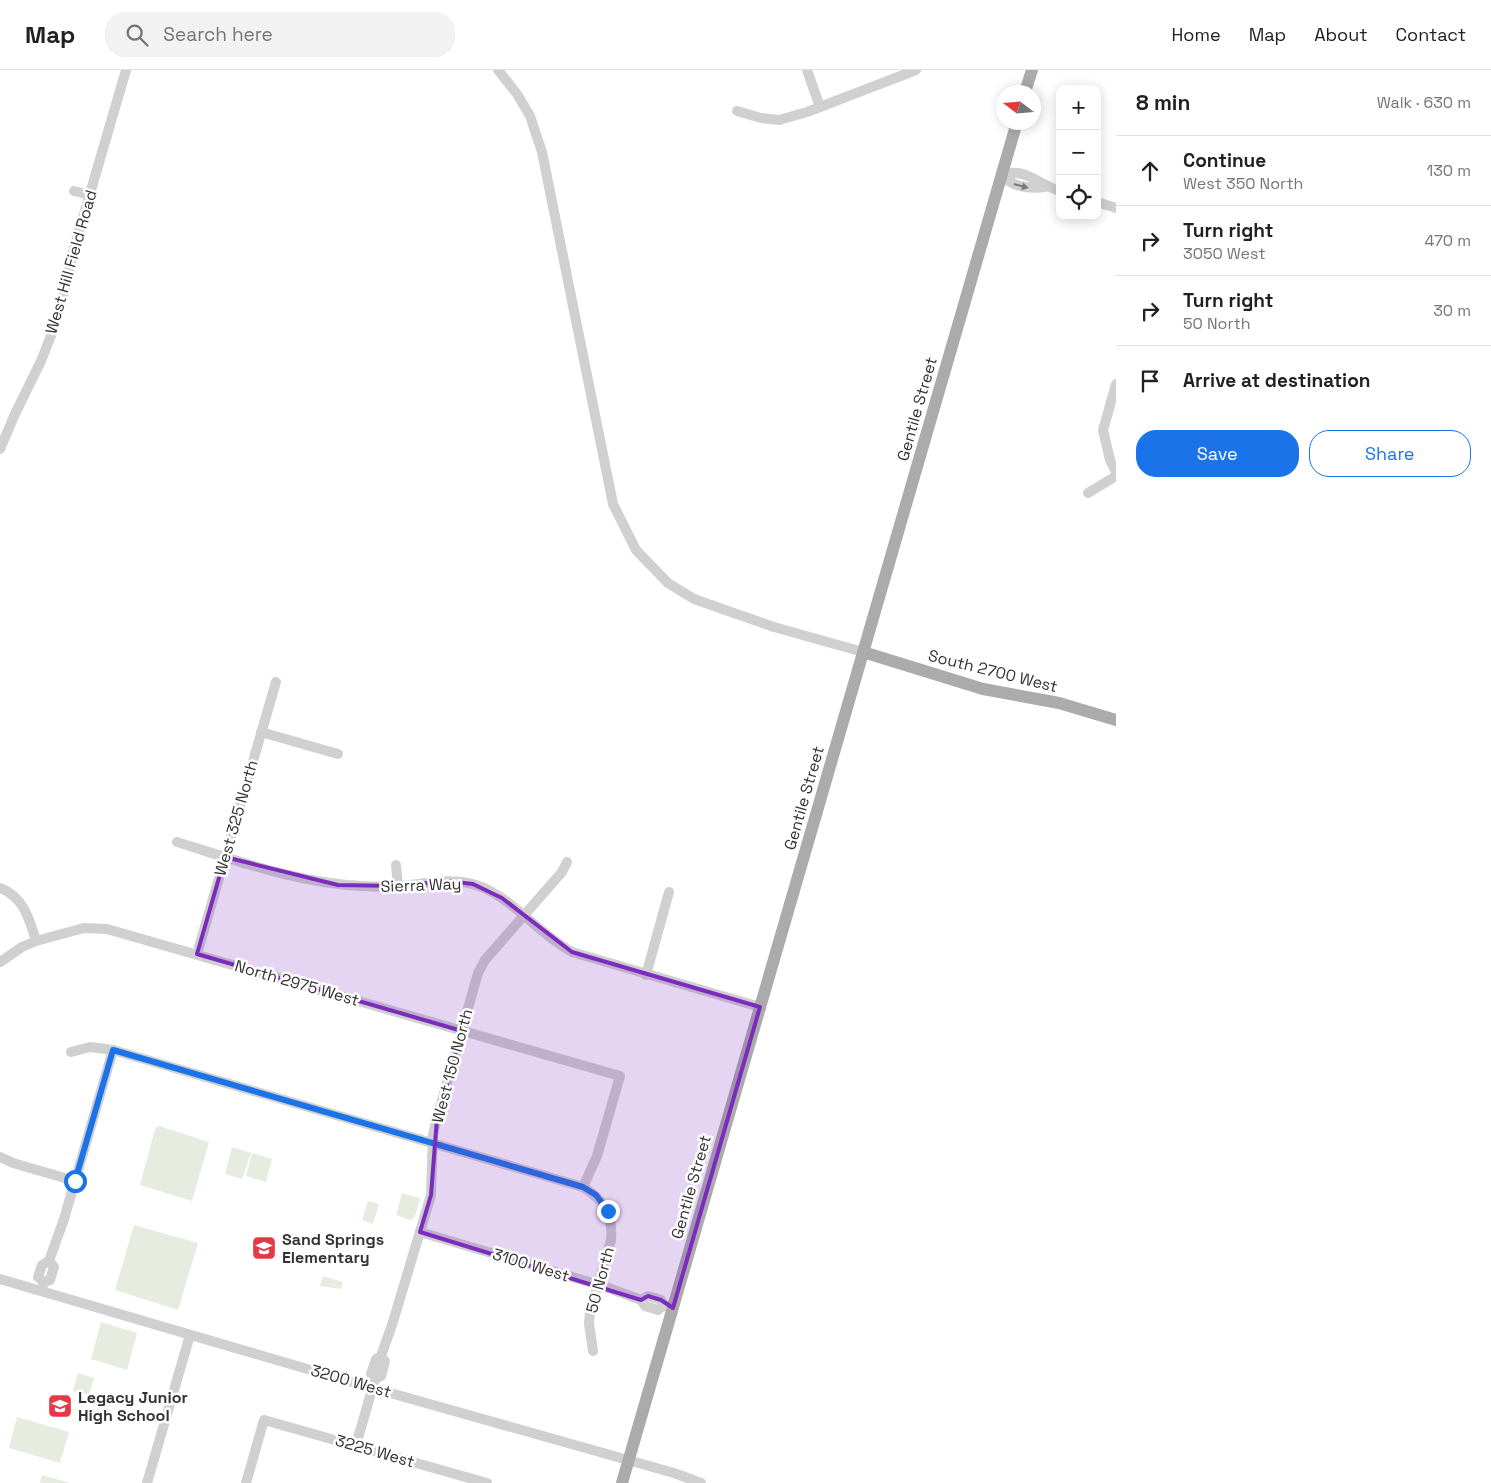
<!DOCTYPE html>
<html lang="en">
<head>
<meta charset="utf-8">
<style>
  body { margin:0; font-family:"Space Grotesk",sans-serif; background:#f2f2f2; color:#202124 }
  .controls { position:absolute; right:15px; top:15px; display:grid; overflow:hidden; border-radius:10px; box-shadow:0 2px 12px #0003 }
  .controls button { width:45px; height:45px; display:grid; place-items:center; padding:0; border:0; border-bottom:1px solid #e0e0e0; background:#fff; color:#202124; font:25px sans-serif }
  .compass { position:absolute; left:996px; top:15px; width:45px; height:45px; border-radius:50%; background:#fff; box-shadow:0 2px 12px #0003; rotate:286deg }
  .stop { position:absolute; width:15px; height:15px; margin:-11px; border:4px solid #1a73e8; border-radius:50%; background:#fff }
  .stop.end { background:#1a73e8; border-color:#fff; box-shadow:0 1px 5px #0008 }
  .list { margin:0; padding:0; list-style:none }
  h2 { display:flex; justify-content:space-between; align-items:center; height:65px; margin:0; padding:0 20px; font-size:21px }
  h2 small { font-size:16px; font-weight:400; color:#757577 }
  .list li { display:grid; grid-template-columns:32px 1fr auto; gap:15px; align-items:center; box-sizing:border-box; height:70px; padding:0 20px; border-top:1px solid #e0e0e0 }
  .list b { display:block; font-size:19px; white-space:nowrap }
  .list p { margin:0; font-size:16px; white-space:nowrap; color:#757577 }
  .list em { font-size:16px; font-style:normal; color:#757577 }
  .actions { display:flex; gap:10px; padding:15px 20px }
  .actions a { flex:1; padding:11px 0; border:1px solid #1a73e8; border-radius:20px; text-align:center; font-size:18px; color:#1a73e8 }
  .actions .main { background:#1a73e8; color:#fff }
  .icon { flex:none; width:28px; height:28px; fill:none; stroke:currentColor; stroke-width:2; stroke-linecap:round; stroke-linejoin:round }
  .map { position:relative; flex:none; width:1116px; height:1413px; overflow:hidden }
  header { display:flex; align-items:center; gap:30px; box-sizing:border-box; height:70px; padding:0 25px; background:#fff; border-bottom:1px solid #e0e0e0 }
  header strong { font-size:24px }
  nav { display:flex; gap:28px; margin-inline-start:auto; font-size:18px }
  .search { width:350px; height:45px; background:#f2f2f2; display:flex; align-items:center; gap:12px; box-sizing:border-box; padding:0 18px; border-radius:20px; color:#757577; font-size:19px }
  main { display:flex }
  aside { flex:1; background:#fff }
  .map>svg:first-child { display:block }
  .green { fill:#e6ecdf }
  .lines { fill:none; stroke-linecap:round; stroke-linejoin:round }
  .minor { stroke:#d0d0d0; stroke-width:10 }
  .major { stroke:#ababab; stroke-width:12 }
  .oneway { fill:#7a7a7a }
  .route { stroke:#1a73e8; stroke-width:6 }
  .marked { fill:#7b2cbf; fill-opacity:0.2; stroke:#7b2cbf; stroke-width:4; stroke-linejoin:round }
  .labels { text-anchor:middle; dominant-baseline:central; stroke-width:5; stroke-linejoin:round; paint-order:stroke }
  .street-label { font-size:16px; fill:#333; stroke:#fff }
  .poi-label { font-size:16px; font-weight:bold; fill:#333; stroke:#fff; text-anchor:start }
</style>
</head>
<body>
<header>
<strong>Map</strong>
<div class="search"><svg class="icon" aria-label="search" viewBox="0 0 24 24"><circle cx="10" cy="10" r="6"/><path d="M15 15l6 6"/></svg>Search here</div>
<nav><a>Home</a><a>Map</a><a>About</a><a>Contact</a></nav>
</header>
<main>
<div class="map">
<svg width="1116" height="1413" viewBox="0 0 1116 1413">
  <rect width="100%" height="100%" fill="#fff"/>
  <g class="green">
    <polygon points="159,1056 209,1072 192,1131 140,1115 155,1059"/>
    <polygon points="232,1077 251,1083 242,1109 225,1104"/>
    <polygon points="252,1083 272,1089 266,1112 246,1106"/>
    <polygon points="402,1123 420,1128 415,1147 410,1150 396,1145"/>
    <polygon points="368,1131 379,1134 373,1154 362,1150"/>
    <polygon points="134,1155 198,1173 178,1240 115,1220"/>
    <polygon points="323,1206 343,1212 341,1219 320,1216"/>
    <polygon points="101,1252 137,1263 127,1300 91,1289"/>
    <polygon points="78,1303 94,1308 89,1325 73,1321"/>
    <polygon points="17,1347 69,1362 60,1393 9,1378"/>
    <polygon points="42,1405 70,1413 40,1413"/>
  </g>
  <g class="lines">
    <g class="minor">
      <polyline points="498,0 517,24 530,46 542,82 613,434 636,480 668,513 694,529 774,557 863,582"/>
      <polyline points="807,0 820,37"/>
      <polyline points="737,41 761,48 779,50 807,42 916,0"/>
      <path d="M1045,117c-16,2 -33,1 -43,-13 24,-6 36,10 58,17"/>
      <polyline points="74,121 90,125"/>
      <polyline points="1097,132 1116,138"/>
      <polyline points="1116,314 1103,360 1110,390 1116,402"/>
      <polyline points="0,379 15,344 41,291 54,258 67,213 73,182 126,0"/>
      <polyline points="1088,423 1116,406"/>
      <polyline points="261,662 338,684"/>
      <path d="M177,772c61,19 121,41 185,44 12,1 26,1 38,0 25,-2 51,-9 76,-1 34,10 62,49 96,67l188,55"/>
      <polyline points="396,795 398,816"/>
      <path d="M0,818c23,8 30,32 36,53l48,-13 23,1 513,147 -23,80 -14,31c22,14 30,27 28,53l-21,72 -1,12 4,27"/>
      <polyline points="197,884 276,612"/>
      <polyline points="0,892 22,877 36,871"/>
      <polyline points="646,905 669,822"/>
      <polyline points="71,982 90,977 113,980 583,1117"/>
      <polyline points="0,1087 13,1093 75,1111"/>
      <polyline points="420,1162 606,1217 641,1230 645,1236 658,1240 664,1235"/>
      <polyline points="0,1209 362,1315 674,1403 701,1413"/>
      <polyline points="44,1212 38,1207 42,1195 49,1191 64,1149 113,980"/>
      <polyline points="42,1219 44,1212 50,1210 54,1197 49,1191"/>
      <polyline points="641,1230 648,1226 661,1230 664,1235 669,1237"/>
      <polyline points="375,1309 371,1304 376,1289 381,1286 392,1255 431,1125 433,1065 437,1048 478,903 485,890 562,802 567,792"/>
      <polyline points="356,1375 375,1309 381,1306 385,1291 381,1286"/>
      <polyline points="147,1413 190,1265"/>
      <polyline points="246,1413 264,1350 487,1413"/>
    </g>
    <g class="major">
      <polyline points="1025,22 1032,0"/>
      <polyline points="863,582 983,619 1059,633 1116,650"/>
      <polyline points="622,1413 1017,52"/>
    </g>
  </g>
  <defs><path id="oneway-solid" d="M-6-.8H1V-3.2L6.5 0L1 3.2V.8H-6Z" transform="scale(1.25)"/></defs>
  <use class="oneway" href="#oneway-solid" transform="translate(1021 116) rotate(15)"/>
  <g class="lines">
    <polyline class="route" points="75,1111 113,980 583,1117 596,1125 608,1141"/>
  </g>
  <path class="marked" d="M225,787l113,28 60,1 49,-5 26,3 29,14 70,54 188,55 -87,301 -12,-8 -13,-4 -7,4 -221,-68 11,-37 6,-77 25,-87 -265,-77z"/>
  <defs>
    <symbol id="school-square" viewBox="-11 -11 22 22"><rect x="-9" y="-9" width="18" height="18" rx="4" fill="#e63946" stroke="#fff"/><path d="M0-5L7-2L0 1L-7-2ZM-4 1L0 2.5L4 1V4Q0 6-4 4Z" fill="#fff"/></symbol>
  </defs>
  <g fill-rule="evenodd">
    <use href="#school-square" x="250" y="1164" width="28" height="28"/>
    <use href="#school-square" x="46" y="1322" width="28" height="28"/>
  </g>
  <g class="labels">
    <g class="street-label">
      <text transform="translate(71 192) rotate(-74)">West Hill Field Road</text>
      <text transform="translate(917 339) rotate(-74)">Gentile Street</text>
      <text transform="translate(993 601) rotate(14)">South 2700 West</text>
      <text transform="translate(804 728) rotate(-74)">Gentile Street</text>
      <text transform="translate(236 748) rotate(-74)">West 325 North</text>
      <text transform="translate(421 815) rotate(-2)">Sierra Way</text>
      <text transform="translate(297 913) rotate(16)">North 2975 West</text>
      <text transform="translate(452 996) rotate(-75)">West 150 North</text>
      <text transform="translate(691 1117) rotate(-74)">Gentile Street</text>
      <text transform="translate(531 1195) rotate(17)">3100 West</text>
      <text transform="translate(600 1210) rotate(-75)">50 North</text>
      <text transform="translate(351 1311) rotate(16)">3200 West</text>
      <text transform="translate(375 1381) rotate(16)">3225 West</text>
    </g>
    <g class="poi-label">
      <text x="282" y="1169">Sand Springs<tspan x="282" dy="18">Elementary</tspan></text>
      <text x="78" y="1327">Legacy Junior<tspan x="78" dy="18">High School</tspan></text>
    </g>
  </g>
</svg>
<div class="controls">
<button>+</button>
<button>−</button>
<button><svg class="icon" aria-label="locate" viewBox="0 0 24 24"><circle cx="12" cy="12" r="6"/><path d="M12 2v4M12 18v4M2 12h4M18 12h4"/></svg></button>
</div>
<svg class="compass" viewBox="-18 -18 36 36"><path d="M0-13l5 13h-10z" fill="#e53935"/><path d="M0 13l5-13h-10z" fill="#757577"/></svg>
<div class="stop" style="left:75px;top:1111px"></div>
<div class="stop end" style="left:608px;top:1141px"></div>
</div>
<aside>
<h2>8 min<small>Walk · 630 m</small></h2>
<ul class="list">
<li><svg class="icon" aria-label="ahead" viewBox="0 0 24 24"><path d="M12 20V5M6 11l6-6 6 6"/></svg><div><b>Continue</b><p>West 350 North</p></div><em>130 m</em></li>
<li><svg class="icon" aria-label="right" viewBox="0 0 24 24"><path d="M7 20v-9h11M14 6l5 5-5 5"/></svg><div><b>Turn right</b><p>3050 West</p></div><em>470 m</em></li>
<li><svg class="icon" aria-label="right" viewBox="0 0 24 24"><path d="M7 20v-9h11M14 6l5 5-5 5"/></svg><div><b>Turn right</b><p>50 North</p></div><em>30 m</em></li>
<li><svg class="icon" aria-label="arrive" viewBox="0 0 24 24"><path d="M6 21V4h12l-3 4 3 4H6"/></svg><div><b>Arrive at destination</b></div></li>
</ul>
<div class="actions"><a class="main">Save</a><a>Share</a></div>
</aside>
</main>
</body>
</html>
